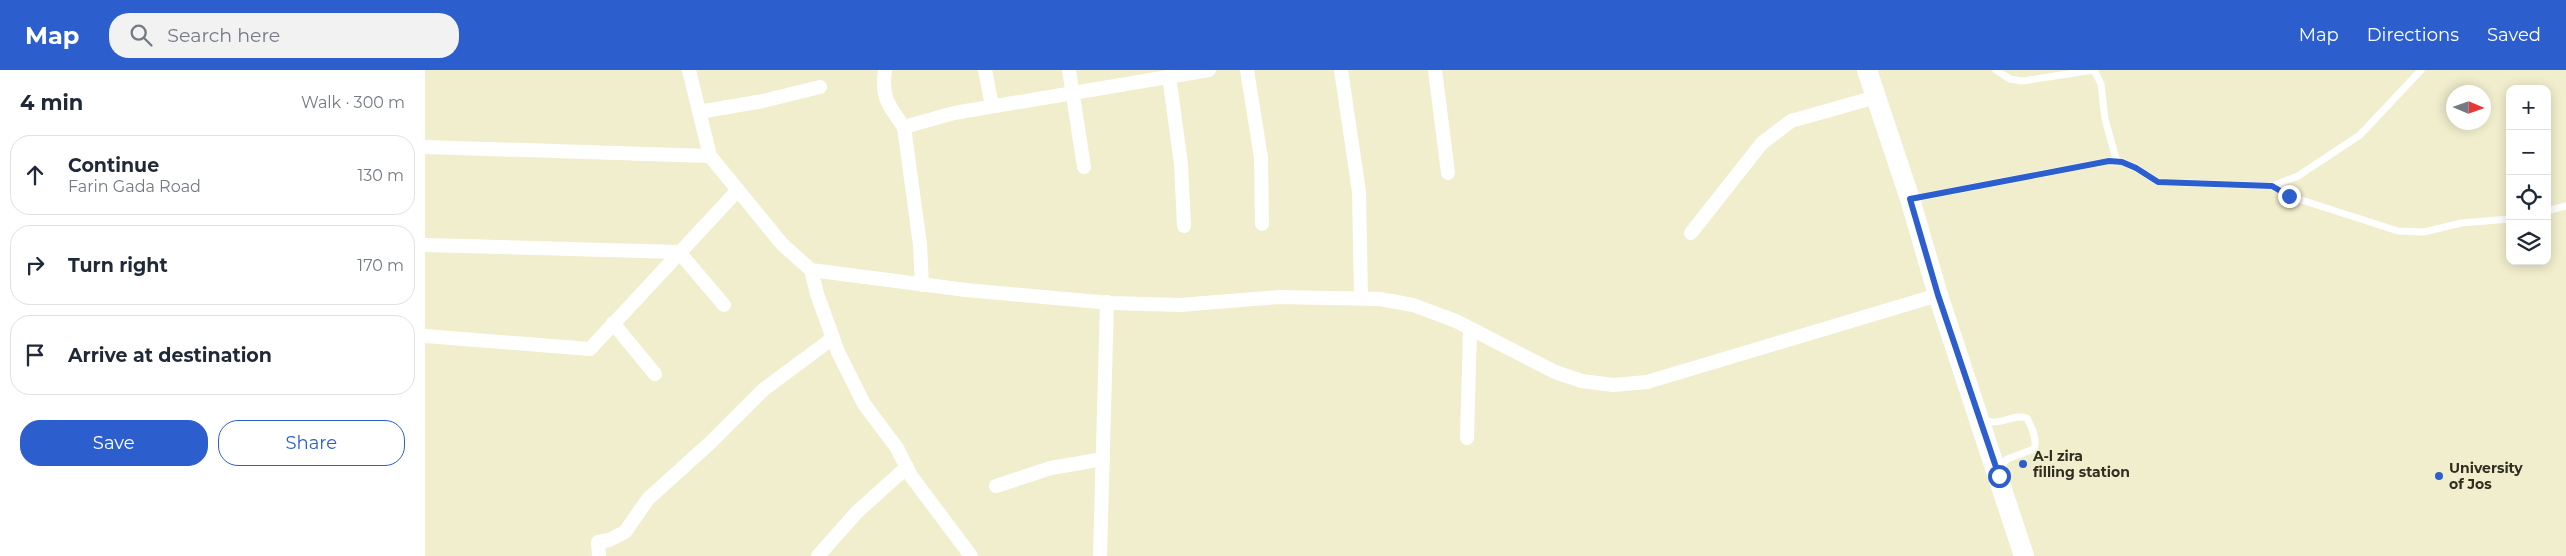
<!DOCTYPE html>
<html lang="en">
<head>
<meta charset="utf-8">
<style>
  body { margin:0; font-family:Montserrat,sans-serif; background:#f2f2f3; color:#1f2937 }
  .controls { position:absolute; right:15px; top:15px; display:grid; overflow:hidden; border-radius:10px; box-shadow:0 2px 12px #0003 }
  .controls button { width:45px; height:45px; display:grid; place-items:center; padding:0; border:0; border-bottom:1px solid #e0e1e3; background:#fff; color:#1f2937; font:25px sans-serif }
  .compass { position:absolute; left:2021px; top:15px; width:45px; height:45px; border-radius:50%; background:#fff; box-shadow:0 2px 12px #0003; rotate:92deg }
  .stop { position:absolute; width:15px; height:15px; margin:-11px; border:4px solid #2c5fcd; border-radius:50%; background:#fff }
  .stop.end { background:#2c5fcd; border-color:#fff; box-shadow:0 1px 5px #0008 }
  .list { margin:0; padding:0; list-style:none }
  h2 { display:flex; justify-content:space-between; align-items:center; height:65px; margin:0; padding:0 20px; font-size:21px }
  h2 small { font-size:16px; font-weight:400; color:#747a83 }
  .list li { display:grid; grid-template-columns:32px 1fr auto; gap:15px; align-items:center; box-sizing:border-box; height:80px; margin:0 10px 10px; padding:0 10px; border:1px solid #e0e1e3; border-radius:20px }
  .list b { display:block; font-size:19px; white-space:nowrap }
  .list p { margin:0; font-size:16px; white-space:nowrap; color:#747a83 }
  .list em { font-size:16px; font-style:normal; color:#747a83 }
  .actions { display:flex; gap:10px; padding:15px 20px }
  .actions a { flex:1; padding:11px 0; border:1px solid #2c5fcd; border-radius:20px; text-align:center; font-size:18px; color:#2c5fcd }
  .actions .main { background:#2c5fcd; color:#fff }
  .icon { flex:none; width:28px; height:28px; fill:none; stroke:currentColor; stroke-width:2; stroke-linecap:round; stroke-linejoin:round }
  .map { position:relative; flex:none; width:2141px; height:486px; overflow:hidden }
  header { display:flex; align-items:center; gap:30px; box-sizing:border-box; height:70px; padding:0 25px; background:#2c5fcd; color:#fff }
  header strong { font-size:24px }
  nav { display:flex; gap:28px; margin-inline-start:auto; font-size:18px }
  .search { width:350px; height:45px; background:#f2f2f3; display:flex; align-items:center; gap:12px; box-sizing:border-box; padding:0 18px; border-radius:20px; color:#747a83; font-size:19px }
  main { display:flex }
  aside { flex:1; background:#fff }
  .map>svg:first-child { display:block }
  .lines { fill:none; stroke-linecap:round; stroke-linejoin:round }
  .lane { stroke:#fff; stroke-width:7 }
  .street { stroke:#fff; stroke-width:14 }
  .secondary { stroke:#fff; stroke-width:20 }
  .route { stroke:#2c5fcd; stroke-width:6 }
  .poi-dot { fill:#2c5fcd; stroke:#f0eecd; stroke-width:2 }
  .labels { text-anchor:middle; dominant-baseline:central; stroke-width:4; stroke-linejoin:round; paint-order:stroke }
  .poi-label { font-size:14px; font-weight:bold; fill:#2e2e21; stroke:#f0eecd; text-anchor:start }
</style>
</head>
<body>
<header>
<strong>Map</strong>
<div class="search"><svg class="icon" aria-label="search" viewBox="0 0 24 24"><circle cx="10" cy="10" r="6"/><path d="M15 15l6 6"/></svg>Search here</div>
<nav><a>Map</a><a>Directions</a><a>Saved</a></nav>
</header>
<main>
<aside>
<h2>4 min<small>Walk · 300 m</small></h2>
<ul class="list">
<li><svg class="icon" aria-label="ahead" viewBox="0 0 24 24"><path d="M12 20V5M6 11l6-6 6 6"/></svg><div><b>Continue</b><p>Farin Gada Road</p></div><em>130 m</em></li>
<li><svg class="icon" aria-label="right" viewBox="0 0 24 24"><path d="M7 20v-9h11M14 6l5 5-5 5"/></svg><div><b>Turn right</b></div><em>170 m</em></li>
<li><svg class="icon" aria-label="arrive" viewBox="0 0 24 24"><path d="M6 21V4h12l-3 4 3 4H6"/></svg><div><b>Arrive at destination</b></div></li>
</ul>
<div class="actions"><a class="main">Save</a><a>Share</a></div>
</aside>
<div class="map">
<svg width="2141" height="486" viewBox="0 0 2141 486">
  <rect width="100%" height="100%" fill="#f0eecd"/>
  <g class="lines">
    <g class="lane">
      <polyline points="1571,0 1585,9 1597,11 1669,0"/>
      <polyline points="1669,0 1676,14 1680,49 1692,92"/>
      <polyline points="1847,116 1864,126 1973,161 1999,162 2036,153 2085,149"/>
      <polyline points="1486,129 1684,91 1697,92 1711,98 1733,112 1847,116 1873,106 1935,65 1996,0"/>
      <polyline points="2122,141 2141,136"/>
      <path d="M1557,350c17,7 32,-7 45,-2 4,8 11,22 7,31l-27,10 -8,10"/>
    </g>
    <g class="street">
      <polyline points="264,0 285,86 357,174 386,200 541,220 686,233 755,235 854,227 955,229 988,235 1031,251 1130,302 1157,311 1188,315 1222,312 1513,225"/>
      <path d="M460,0c-4,27 3,35 19,57"/>
      <polyline points="560,0 567,36"/>
      <polyline points="644,0 659,97"/>
      <polyline points="822,0 836,88 837,154"/>
      <polyline points="916,0 934,122 936,228"/>
      <polyline points="1010,0 1023,103"/>
      <polyline points="744,6 756,94 759,156"/>
      <polyline points="274,42 338,31 395,17"/>
      <polyline points="0,77 285,86"/>
      <polyline points="1266,163 1337,73 1366,51 1451,27"/>
      <polyline points="0,175 254,182 299,235"/>
      <polyline points="386,200 392,224 413,282 439,334 472,378 486,406 546,486"/>
      <polyline points="497,215 495,175 479,57 529,43 784,0"/>
      <polyline points="188,253 230,304"/>
      <polyline points="0,266 165,279 313,120"/>
      <polyline points="1042,368 1045,259"/>
      <polyline points="571,416 626,398 678,389"/>
      <polyline points="174,486 173,472 184,470 200,462 223,429 286,372 338,320 408,268"/>
      <polyline points="393,486 432,442 482,397"/>
      <polyline points="675,486 682,232"/>
    </g>
    <polyline class="secondary" points="1442,0 1485,129 1513,225 1599,486"/>
  </g>
  <g class="lines">
    <polyline class="route" points="1574,406 1513,225 1485,129 1684,91 1697,92 1711,98 1733,112 1847,116 1864,126"/>
  </g>
  <g class="poi-dot">
    <circle cx="1598" cy="394" r="5"/>
    <circle cx="2014" cy="406" r="5"/>
  </g>
  <g class="labels">
    <g class="poi-label">
      <text x="1608" y="386">A-l zira<tspan x="1608" dy="16">filling station</tspan></text>
      <text x="2024" y="398">University<tspan x="2024" dy="16">of Jos</tspan></text>
    </g>
  </g>
</svg>
<div class="controls">
<button>+</button>
<button>−</button>
<button><svg class="icon" aria-label="locate" viewBox="0 0 24 24"><circle cx="12" cy="12" r="6"/><path d="M12 2v4M12 18v4M2 12h4M18 12h4"/></svg></button>
<button><svg class="icon" aria-label="layers" viewBox="0 0 24 24"><path d="M12 4l9 5-9 5-9-5zM3 14l9 5 9-5"/></svg></button>
</div>
<svg class="compass" viewBox="-18 -18 36 36"><path d="M0-13l5 13h-10z" fill="#e53935"/><path d="M0 13l5-13h-10z" fill="#747a83"/></svg>
<div class="stop" style="left:1574px;top:406px"></div>
<div class="stop end" style="left:1864px;top:126px"></div>
</div>
</main>
</body>
</html>
